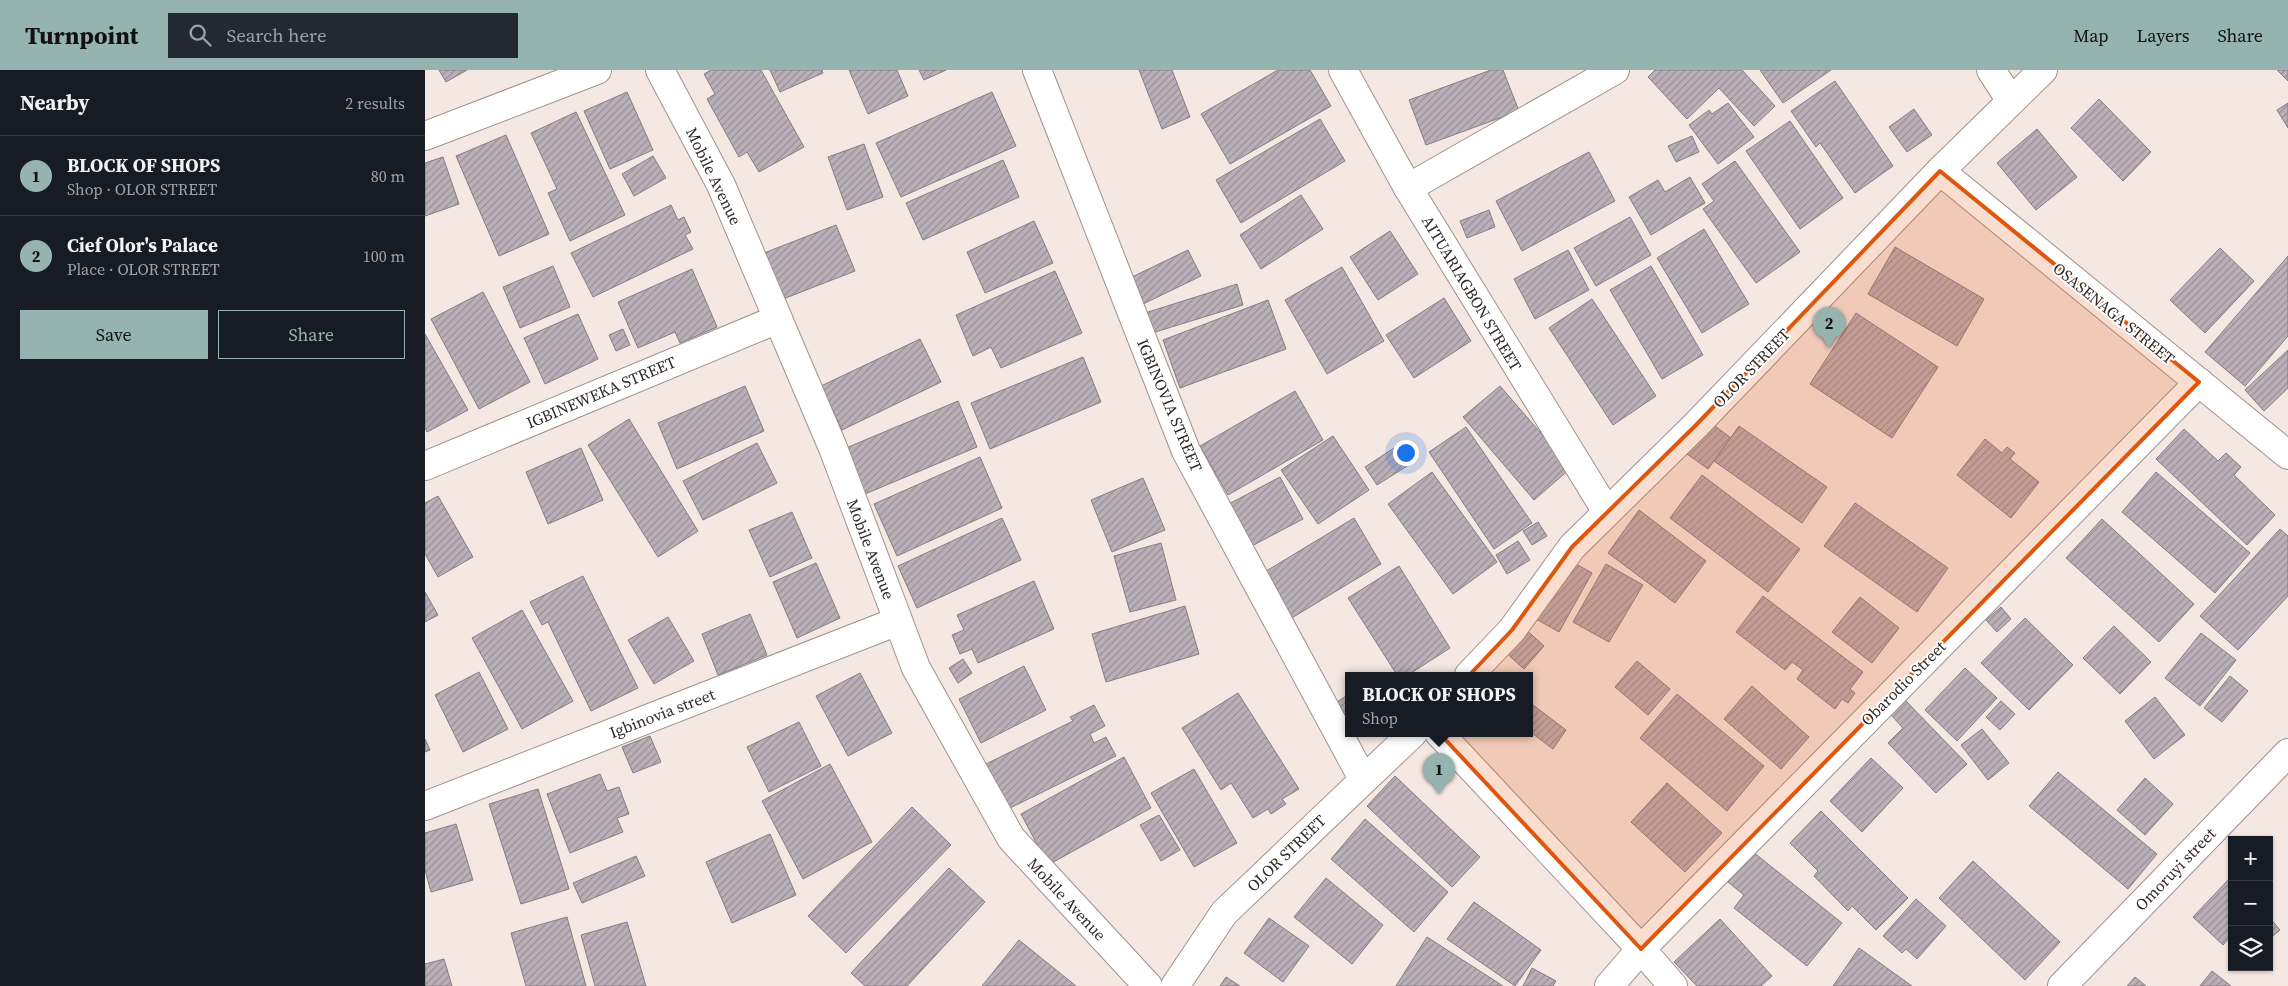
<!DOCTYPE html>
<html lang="en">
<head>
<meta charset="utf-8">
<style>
  body { margin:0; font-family:"Source Serif 4",serif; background:#242831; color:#f1f3f6 }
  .controls { position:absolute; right:15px; bottom:15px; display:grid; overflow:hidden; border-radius:0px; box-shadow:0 1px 4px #0004 }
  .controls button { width:45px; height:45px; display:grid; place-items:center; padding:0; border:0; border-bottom:1px solid #363941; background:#171b24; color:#f1f3f6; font:25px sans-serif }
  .you { position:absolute; left:980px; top:382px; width:18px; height:18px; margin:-12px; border:4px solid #fff; border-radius:50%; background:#1a73e8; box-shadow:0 0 0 8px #1a73e833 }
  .badge { display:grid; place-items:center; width:32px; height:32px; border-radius:50%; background:#95b4af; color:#111; font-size:16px; font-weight:700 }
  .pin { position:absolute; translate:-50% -41px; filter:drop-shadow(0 1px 2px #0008) }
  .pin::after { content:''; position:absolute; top:26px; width:18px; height:15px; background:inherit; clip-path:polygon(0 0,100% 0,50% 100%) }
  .popup { position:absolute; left:920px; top:602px; width:188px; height:65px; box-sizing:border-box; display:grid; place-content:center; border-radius:0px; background:#171b24; filter:drop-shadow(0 1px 4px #0005); font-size:16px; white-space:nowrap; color:#9ea1a6 }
  .popup b { font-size:19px; color:#f1f3f6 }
  .popup::after { content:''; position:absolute; left:50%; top:100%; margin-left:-10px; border:10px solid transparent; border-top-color:#171b24 }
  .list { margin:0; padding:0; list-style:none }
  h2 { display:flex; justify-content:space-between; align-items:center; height:65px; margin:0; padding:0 20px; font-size:21px }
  h2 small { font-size:16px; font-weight:400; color:#9ea1a6 }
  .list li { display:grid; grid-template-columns:32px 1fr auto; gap:15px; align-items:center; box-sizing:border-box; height:80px; padding:0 20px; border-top:1px solid #363941 }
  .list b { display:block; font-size:19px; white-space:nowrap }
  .list p { margin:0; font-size:16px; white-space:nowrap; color:#9ea1a6 }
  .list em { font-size:16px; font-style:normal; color:#9ea1a6 }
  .actions { display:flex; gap:10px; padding:15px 20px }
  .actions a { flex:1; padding:11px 0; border:1px solid #95b4af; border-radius:0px; text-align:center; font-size:18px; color:#95b4af }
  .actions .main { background:#95b4af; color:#111 }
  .icon { flex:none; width:28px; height:28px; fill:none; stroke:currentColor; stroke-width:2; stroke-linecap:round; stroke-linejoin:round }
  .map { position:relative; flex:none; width:1863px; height:916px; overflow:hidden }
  header { display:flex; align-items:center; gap:30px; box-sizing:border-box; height:70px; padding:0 25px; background:#95b4af; color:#111 }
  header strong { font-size:24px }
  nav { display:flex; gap:28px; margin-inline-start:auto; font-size:18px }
  .search { width:350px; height:45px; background:#242831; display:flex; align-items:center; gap:12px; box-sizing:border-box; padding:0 18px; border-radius:0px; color:#9ea1a6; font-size:19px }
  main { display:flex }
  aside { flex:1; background:#171b24 }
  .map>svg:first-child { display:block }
  .building { fill:url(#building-hatch); stroke:#867c84 }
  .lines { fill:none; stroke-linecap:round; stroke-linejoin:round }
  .minor-casing { stroke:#9f928d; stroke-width:30 }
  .minor { stroke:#fff; stroke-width:28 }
  .marked { fill:#df570d; fill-opacity:0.2; stroke:#df570d; stroke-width:4; stroke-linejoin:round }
  .labels { text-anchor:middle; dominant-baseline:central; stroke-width:4; stroke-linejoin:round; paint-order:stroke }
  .street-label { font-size:16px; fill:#302b29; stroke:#fff }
</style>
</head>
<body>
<header>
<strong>Turnpoint</strong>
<div class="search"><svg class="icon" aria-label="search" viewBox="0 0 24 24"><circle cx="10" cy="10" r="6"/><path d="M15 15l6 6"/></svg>Search here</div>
<nav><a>Map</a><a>Layers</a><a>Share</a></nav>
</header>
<main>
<aside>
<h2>Nearby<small>2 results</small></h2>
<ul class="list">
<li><span class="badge">1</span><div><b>BLOCK OF SHOPS</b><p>Shop · OLOR STREET</p></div><em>80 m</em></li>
<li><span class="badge">2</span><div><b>Cief Olor's Palace</b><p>Place · OLOR STREET</p></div><em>100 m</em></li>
</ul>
<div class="actions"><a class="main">Save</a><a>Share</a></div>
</aside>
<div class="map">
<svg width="1863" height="916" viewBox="0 0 1863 916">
  <defs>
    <pattern id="building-hatch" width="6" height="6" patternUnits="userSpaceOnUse" patternTransform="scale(1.25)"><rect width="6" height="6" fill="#bbb0b8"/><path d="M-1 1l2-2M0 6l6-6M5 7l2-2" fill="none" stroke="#988f96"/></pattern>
  </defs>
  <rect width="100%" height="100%" fill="#f5e7e2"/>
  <g class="building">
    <polygon points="14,0 42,0 21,12"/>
    <polygon points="286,0 336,0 379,77 334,102 322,82 314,87 282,29 290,24 279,4"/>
    <polygon points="345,0 397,0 398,3 355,22"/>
    <polygon points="424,0 472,0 483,26 443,44"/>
    <polygon points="494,0 521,0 499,10"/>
    <polygon points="714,0 747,0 765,47 737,59"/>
    <polygon points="853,0 885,0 906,36 805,94 776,44"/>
    <polygon points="1066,0 1078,0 1094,41 1001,75 984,30"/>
    <polygon points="1230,0 1317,0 1350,36 1329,56 1294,18 1262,49 1223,7"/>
    <polygon points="1335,0 1406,0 1358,33"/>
    <polygon points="1852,0 1863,0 1863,11"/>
    <polygon points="1410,11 1468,96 1430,123 1395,73 1391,77 1366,41"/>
    <polygon points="202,22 228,80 185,99 159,41"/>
    <polygon points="567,22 591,76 476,127 451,73"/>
    <polygon points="1674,29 1726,82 1698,111 1646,58"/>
    <polygon points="1303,33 1329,67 1293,94 1264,55 1284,40 1287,44"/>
    <polygon points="1863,33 1863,58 1852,40"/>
    <polygon points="1489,39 1507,65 1482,82 1464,57"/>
    <polygon points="151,42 200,145 145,171 123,123 132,119 106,63"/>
    <polygon points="895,49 920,91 816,153 791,110"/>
    <polygon points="1365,51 1418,128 1375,159 1321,81"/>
    <polygon points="1612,59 1652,107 1611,140 1572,93"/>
    <polygon points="81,65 124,164 74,186 31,86"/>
    <polygon points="1267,66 1274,82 1251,92 1243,76"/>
    <polygon points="439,74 458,127 422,140 403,87"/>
    <polygon points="1164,82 1190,131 1097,181 1071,131"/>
    <polygon points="228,86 241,108 209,126 197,104"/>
    <polygon points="18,87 34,134 0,146 0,93"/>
    <polygon points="578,90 594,127 498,170 481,133"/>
    <polygon points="1310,91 1375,182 1331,213 1278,139 1289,131 1277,114"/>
    <polygon points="1265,107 1280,133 1226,165 1204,127 1233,110 1240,122"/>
    <polygon points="876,125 898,159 836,199 815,165"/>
    <polygon points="246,135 253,150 259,147 266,162 260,165 268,179 168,227 146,183"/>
    <polygon points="1064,140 1070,157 1042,168 1035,151"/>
    <polygon points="1205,147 1226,185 1171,216 1149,178"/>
    <polygon points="609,151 628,193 560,223 542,182"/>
    <polygon points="411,155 430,201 358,229 339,183"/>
    <polygon points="1279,159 1324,234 1277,263 1232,188"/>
    <polygon points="965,161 993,204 953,230 925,187"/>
    <polygon points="1470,177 1559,229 1532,276 1443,224"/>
    <polygon points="1795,178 1829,211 1780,263 1745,230"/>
    <polygon points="763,180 776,206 718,234 705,208"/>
    <polygon points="1143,180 1164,220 1110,249 1089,209"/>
    <polygon points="1863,186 1863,266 1820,316 1780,282"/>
    <polygon points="128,196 145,237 95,258 78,217"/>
    <polygon points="1226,196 1278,285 1237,309 1185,220"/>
    <polygon points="917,197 959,271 902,304 860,230"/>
    <polygon points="267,199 292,257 255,273 250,262 213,278 193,232"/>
    <polygon points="630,201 657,263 576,298 566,277 548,286 531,245"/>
    <polygon points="812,214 818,235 727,263 720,243"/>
    <polygon points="58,222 105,312 54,339 6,249"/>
    <polygon points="1019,228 1046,271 989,308 961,265"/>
    <polygon points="1167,229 1231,326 1188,355 1124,258"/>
    <polygon points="843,230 861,279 755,318 738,270"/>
    <polygon points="1431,243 1513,297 1467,368 1385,314"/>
    <polygon points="153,244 173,289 120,314 99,268"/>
    <polygon points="198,259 205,275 191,281 184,265"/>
    <polygon points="0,264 43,340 2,362 0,358"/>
    <polygon points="495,269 516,312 417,360 396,316"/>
    <polygon points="1863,280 1863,318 1839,341 1820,320"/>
    <polygon points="658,287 676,332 565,379 546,333"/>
    <polygon points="320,316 339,361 252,399 233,353"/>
    <polygon points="1075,316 1146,398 1109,430 1038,347"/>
    <polygon points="870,321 898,370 803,425 775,376"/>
    <polygon points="533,331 552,377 440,424 421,378"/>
    <polygon points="204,349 273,461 233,487 163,375"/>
    <polygon points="1286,353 1306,368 1283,399 1262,384"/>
    <polygon points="1314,356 1402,417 1377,453 1289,391"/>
    <polygon points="1041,357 1107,453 1069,479 1004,382"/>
    <polygon points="1759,359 1793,391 1801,383 1816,397 1809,405 1850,445 1822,475 1731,389"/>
    <polygon points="908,366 944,420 893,454 856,400"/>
    <polygon points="1560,369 1577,383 1582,377 1590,383 1585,389 1614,412 1586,448 1532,405"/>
    <polygon points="332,373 352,413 278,450 258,411"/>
    <polygon points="156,378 178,430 123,454 101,402"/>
    <polygon points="969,378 982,396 952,415 940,397"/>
    <polygon points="555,387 577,438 472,486 449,434"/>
    <polygon points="1007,402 1072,492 1028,524 963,434"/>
    <polygon points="1731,402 1825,483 1790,523 1697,442"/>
    <polygon points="1277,405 1375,479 1343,522 1245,448"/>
    <polygon points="855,407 878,449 821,479 798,437"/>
    <polygon points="718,408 740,460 687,482 666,430"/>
    <polygon points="13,426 48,487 13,507 0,484 0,433"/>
    <polygon points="1430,433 1523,498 1492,542 1399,476"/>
    <polygon points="1214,440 1281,491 1250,533 1183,483"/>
    <polygon points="367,442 387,488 345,507 324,460"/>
    <polygon points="577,448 596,490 492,538 473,496"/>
    <polygon points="929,448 956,494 860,552 833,506"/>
    <polygon points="1677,449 1769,534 1734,572 1641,488"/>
    <polygon points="1113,452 1122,466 1107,475 1098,461"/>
    <polygon points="1855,459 1863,466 1863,526 1813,580 1775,546"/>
    <polygon points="1093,471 1105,490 1082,504 1071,485"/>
    <polygon points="736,473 751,530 705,542 689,486"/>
    <polygon points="1144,490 1167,503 1134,562 1111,549"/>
    <polygon points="391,493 415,548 372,568 348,512"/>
    <polygon points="1181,494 1218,515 1184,572 1148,552"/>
    <polygon points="974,496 1025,578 983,605 972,605 923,528"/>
    <polygon points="158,506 213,618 166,641 123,552 117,555 105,532"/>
    <polygon points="609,511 629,559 553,593 547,579 535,584 527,565 539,560 532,545"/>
    <polygon points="0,522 13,545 0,552"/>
    <polygon points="1338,526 1438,602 1425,619 1430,623 1423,633 1417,629 1410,639 1372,609 1378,600 1367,592 1360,600 1311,562"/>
    <polygon points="1435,527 1474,558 1447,593 1407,562"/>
    <polygon points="760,536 774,584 681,612 667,564"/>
    <polygon points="1576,537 1586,549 1572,562 1561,550"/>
    <polygon points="97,540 148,631 97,659 47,568"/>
    <polygon points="325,544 342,585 293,605 277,564"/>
    <polygon points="243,547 269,591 229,614 203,570"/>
    <polygon points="1600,548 1648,595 1604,640 1556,593"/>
    <polygon points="1097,556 1119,576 1099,599 1077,579"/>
    <polygon points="1689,556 1726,592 1695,624 1658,588"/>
    <polygon points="1776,563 1811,590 1775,636 1740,608"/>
    <polygon points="538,589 547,603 533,613 524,598"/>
    <polygon points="1212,591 1245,619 1223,645 1190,617"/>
    <polygon points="599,596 621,640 556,673 534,629"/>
    <polygon points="1540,598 1572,628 1532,671 1500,640"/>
    <polygon points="54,602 83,659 38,682 10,625"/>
    <polygon points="435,603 467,663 423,686 391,626"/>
    <polygon points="1805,606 1823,621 1797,652 1779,638"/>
    <polygon points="1327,616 1384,667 1356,699 1299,649"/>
    <polygon points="813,623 874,719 857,729 861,734 846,744 843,739 828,748 806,713 796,720 757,658"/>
    <polygon points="924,624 924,659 905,637"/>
    <polygon points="1252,624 1339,696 1302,741 1215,668"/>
    <polygon points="1730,627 1760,665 1729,689 1700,651"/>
    <polygon points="1480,630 1542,694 1511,723 1463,673 1478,658 1465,644"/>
    <polygon points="1576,631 1590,644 1575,660 1561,647"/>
    <polygon points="1104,632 1141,660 1128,679 1104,661"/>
    <polygon points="669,635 680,656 665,664 669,673 681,667 691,686 583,739 561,694 648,651 645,647"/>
    <polygon points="374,652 396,696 344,722 322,677"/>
    <polygon points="1557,659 1584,693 1563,710 1536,675"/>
    <polygon points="225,666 236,692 208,703 197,677"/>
    <polygon points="0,669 5,680 0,682"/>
    <polygon points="699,687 726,738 623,795 596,744"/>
    <polygon points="1446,688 1478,718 1437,762 1405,731"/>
    <polygon points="405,694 447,772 378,809 337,731"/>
    <polygon points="769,699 812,773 769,797 726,723"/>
    <polygon points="1633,702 1732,784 1703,819 1604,736"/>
    <polygon points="175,704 182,721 194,717 204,744 192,748 198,762 145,783 122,724"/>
    <polygon points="970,706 1055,787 1027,817 942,736"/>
    <polygon points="1720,708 1748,734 1720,765 1692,740"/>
    <polygon points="1242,713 1297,763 1260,802 1206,752"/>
    <polygon points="113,719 144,819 96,834 64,734"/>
    <polygon points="487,737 526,775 421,883 383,846"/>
    <polygon points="1396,741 1483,828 1451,860 1427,836 1423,841 1389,806 1393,801 1365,773"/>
    <polygon points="734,745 755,780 736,791 715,755"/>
    <polygon points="940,749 1023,822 989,862 906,789"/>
    <polygon points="31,754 48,810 6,822 0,800 0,763"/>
    <polygon points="345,764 371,825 307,853 281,792"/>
    <polygon points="1323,778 1417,853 1382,896 1309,838 1319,825 1298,808"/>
    <polygon points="211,786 220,806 157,833 148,813"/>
    <polygon points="1548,791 1635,872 1600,910 1514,828"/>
    <polygon points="524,798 560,832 482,916 440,916 426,903"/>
    <polygon points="901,808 958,855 927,894 869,847"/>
    <polygon points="1804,809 1807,812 1807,865 1798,875 1768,847"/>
    <polygon points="1491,829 1521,856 1492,889 1481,879 1477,883 1458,866"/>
    <polygon points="1049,832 1116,880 1090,916 1022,869"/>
    <polygon points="142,847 161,916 101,916 86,863"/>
    <polygon points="1844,847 1855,860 1844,869"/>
    <polygon points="844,848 884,876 858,912 819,883"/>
    <polygon points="1295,849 1347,906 1336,916 1272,916 1249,892"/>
    <polygon points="202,852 221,916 170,916 156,865"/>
    <polygon points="1002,867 1078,916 971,916"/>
    <polygon points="594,870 651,916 557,916"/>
    <polygon points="1434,878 1487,916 1408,916"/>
    <polygon points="19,889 27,916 0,916 0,894"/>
    <polygon points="1107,898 1131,911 1128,916 1098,916"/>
    <polygon points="1787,901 1806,916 1775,916"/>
    <polygon points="801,907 815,916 795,916"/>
    <polygon points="1710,907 1721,916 1702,916"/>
  </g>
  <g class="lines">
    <defs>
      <g id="minor">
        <polyline points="235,0 296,115 408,378 491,598 586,768 723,916"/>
        <polyline points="612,0 761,381 938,709"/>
        <polyline points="918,0 983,118 1182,442"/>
        <polyline points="1566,0 1586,31"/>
        <polyline points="0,66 172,0"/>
        <polyline points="1515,101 1863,385"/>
        <polyline points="983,118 1190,0"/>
        <polyline points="0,396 353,249"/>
        <polyline points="1044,605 1087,560 1147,477 1271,355 1515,101 1618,0"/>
        <polyline points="1014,663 1216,879 1248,916"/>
        <polyline points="0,736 473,551"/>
        <polyline points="750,916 799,843 988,663"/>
        <polyline points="1184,916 1216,879 1774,312"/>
        <polyline points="1637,916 1863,683"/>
      </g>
    </defs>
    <use href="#minor" class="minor-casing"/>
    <use href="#minor" class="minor"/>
  </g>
  <path class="marked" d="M1515,101l259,211 -558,567 -214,-229 85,-90 60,-83 124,-122z"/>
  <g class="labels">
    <g class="street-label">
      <text transform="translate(289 106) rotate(64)">Mobile Avenue</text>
      <text transform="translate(1047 223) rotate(59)">AITUARIAGBON STREET</text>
      <text transform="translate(1689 243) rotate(39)">OSASENAGA STREET</text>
      <text transform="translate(1326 298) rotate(-46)">OLOR STREET</text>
      <text transform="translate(176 322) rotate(-23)">IGBINEWEKA STREET</text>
      <text transform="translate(745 335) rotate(67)">IGBINOVIA STREET</text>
      <text transform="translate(446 479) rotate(69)">Mobile Avenue</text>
      <text transform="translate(1478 613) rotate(-45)">Obarodio Street</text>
      <text transform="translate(237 643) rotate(-21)">Igbinovia street</text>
      <text transform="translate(861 783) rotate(-44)">OLOR STREET</text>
      <text transform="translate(1750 799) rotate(-46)">Omoruyi street</text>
      <text transform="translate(642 829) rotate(47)">Mobile Avenue</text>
    </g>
  </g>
</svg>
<div class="controls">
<button>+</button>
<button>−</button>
<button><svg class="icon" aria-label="layers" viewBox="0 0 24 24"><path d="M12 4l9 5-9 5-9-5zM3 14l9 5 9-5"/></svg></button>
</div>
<div class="you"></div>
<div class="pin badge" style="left:1014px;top:724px">1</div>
<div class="popup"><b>BLOCK OF SHOPS</b>Shop</div>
<div class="pin badge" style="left:1404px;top:278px">2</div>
</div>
</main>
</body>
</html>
